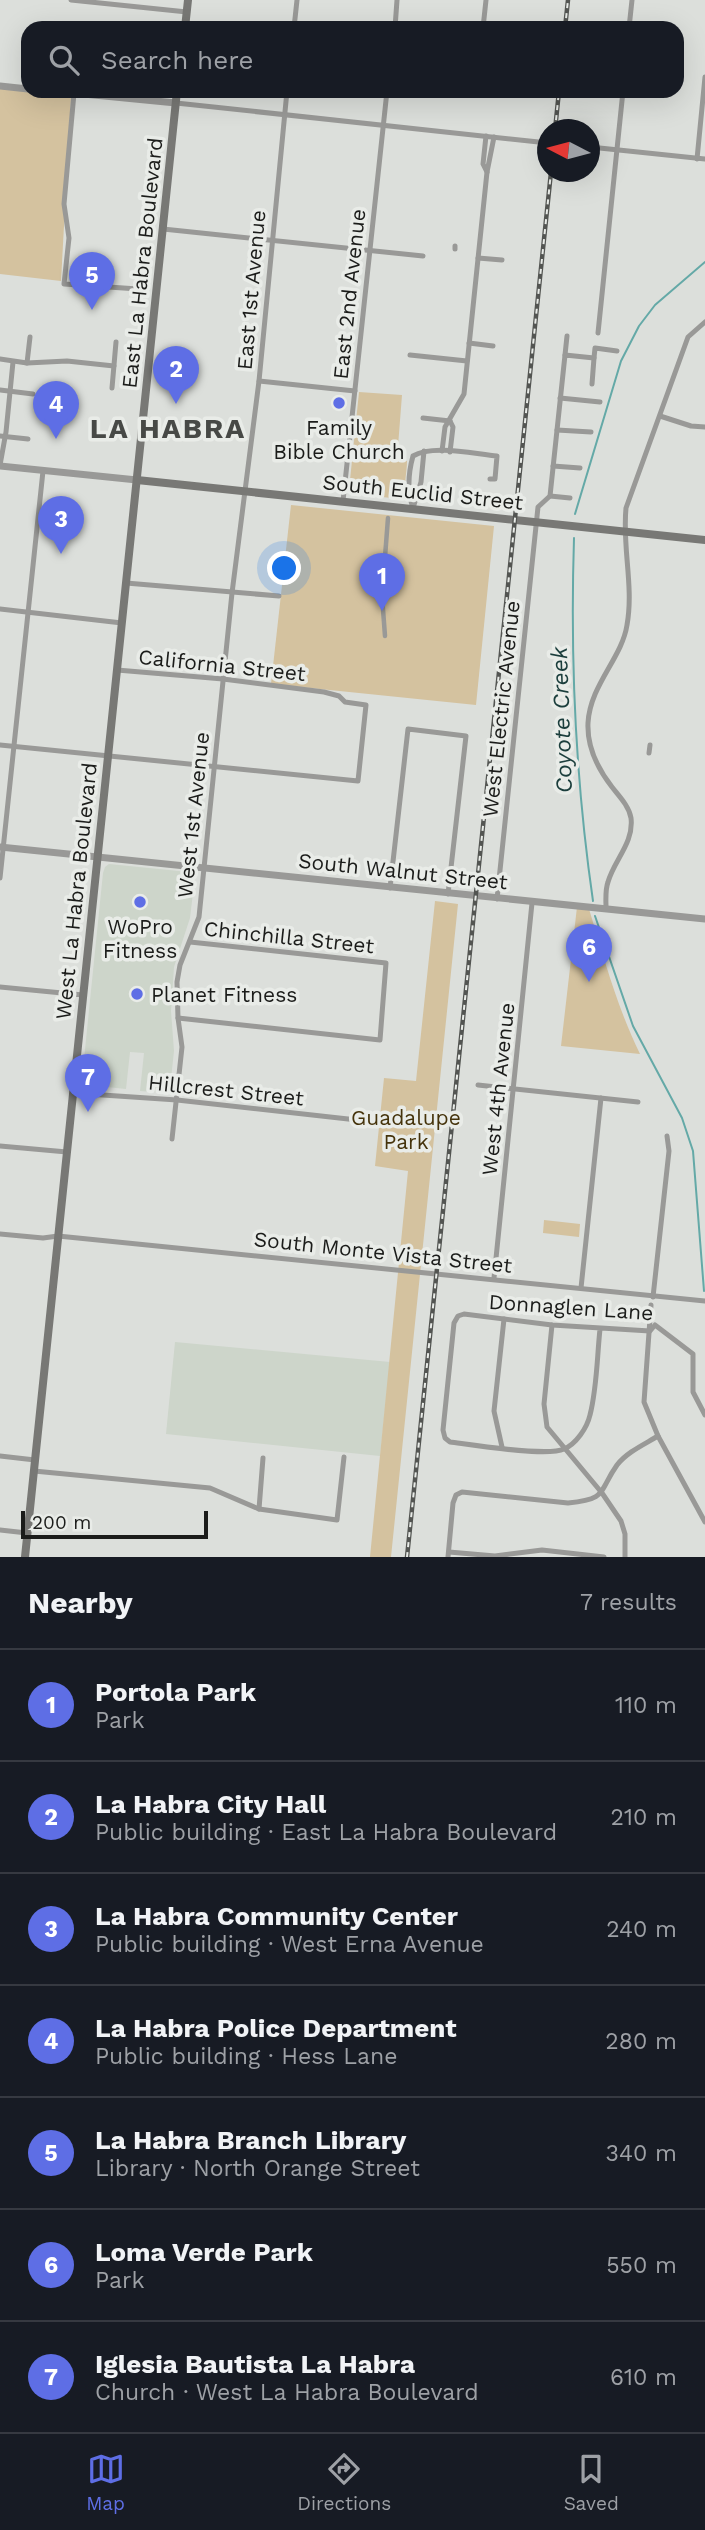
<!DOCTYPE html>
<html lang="en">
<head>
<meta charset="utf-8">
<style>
  body { margin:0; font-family:"Work Sans",sans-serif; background:#20242c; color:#f1f3f6 }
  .compass { position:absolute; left:537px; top:119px; width:63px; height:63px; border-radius:50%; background:#171b24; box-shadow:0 7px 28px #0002; rotate:276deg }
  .scale { position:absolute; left:21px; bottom:18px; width:187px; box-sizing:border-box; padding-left:7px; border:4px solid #1b1c1a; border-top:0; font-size:19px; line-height:24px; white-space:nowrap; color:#1b1c1a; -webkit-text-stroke:5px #e9ece8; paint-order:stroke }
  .you { position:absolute; left:285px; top:569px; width:24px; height:24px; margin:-18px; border:5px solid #fff; border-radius:50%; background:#1a73e8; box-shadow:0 0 0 10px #1a73e833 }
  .badge { display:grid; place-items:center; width:46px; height:46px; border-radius:50%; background:#5e6ee5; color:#fff; font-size:23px; font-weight:700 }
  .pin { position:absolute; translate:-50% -58px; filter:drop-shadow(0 2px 4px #0008) }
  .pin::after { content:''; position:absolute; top:37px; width:24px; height:21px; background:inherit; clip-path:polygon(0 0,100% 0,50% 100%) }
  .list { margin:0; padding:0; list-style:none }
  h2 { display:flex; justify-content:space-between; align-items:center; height:91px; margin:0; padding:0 28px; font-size:30px }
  h2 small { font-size:23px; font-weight:400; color:#9ea1a6 }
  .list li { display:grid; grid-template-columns:46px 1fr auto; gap:21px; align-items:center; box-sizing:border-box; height:112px; padding:0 28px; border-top:2px solid #363941 }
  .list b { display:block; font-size:26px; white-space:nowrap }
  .list p { margin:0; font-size:23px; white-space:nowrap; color:#9ea1a6 }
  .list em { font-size:23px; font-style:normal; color:#9ea1a6 }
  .icon { flex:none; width:38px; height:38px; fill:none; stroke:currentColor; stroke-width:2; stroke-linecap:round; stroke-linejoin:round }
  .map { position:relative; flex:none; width:705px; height:1557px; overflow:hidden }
  .search { position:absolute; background:#171b24; box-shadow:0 7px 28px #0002; left:21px; right:21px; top:21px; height:77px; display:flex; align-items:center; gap:18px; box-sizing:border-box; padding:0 24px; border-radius:21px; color:#9ea1a6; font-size:26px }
  .sheet { height:875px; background:#171b24 }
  nav { display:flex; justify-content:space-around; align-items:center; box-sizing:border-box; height:98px; border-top:2px solid #363941; background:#171b24; font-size:19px; color:#9ea1a6 }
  nav a { display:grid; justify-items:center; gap:4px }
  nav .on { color:#5e6ee5 }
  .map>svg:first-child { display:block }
  .built { fill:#cdd5ca }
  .green { fill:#d4c29f }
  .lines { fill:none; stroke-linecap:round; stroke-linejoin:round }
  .stream { stroke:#64a9a7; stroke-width:2 }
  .pedestrian { stroke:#999997; stroke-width:4.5 }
  .minor { stroke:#999997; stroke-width:5 }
  .tertiary { stroke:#999997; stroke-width:7 }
  .secondary { stroke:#787875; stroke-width:8 }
  .rail-casing { stroke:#535552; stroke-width:4.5 }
  .rail { stroke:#e9ece8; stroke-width:2; stroke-dasharray:5; stroke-linecap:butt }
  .poi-dot { fill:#5e6ee5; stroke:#e9ece8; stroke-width:2.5 }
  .labels { text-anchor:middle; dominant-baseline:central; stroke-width:7; stroke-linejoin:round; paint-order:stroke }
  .street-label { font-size:21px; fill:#1b1c1a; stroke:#e9ece8 }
  .poi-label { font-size:21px; fill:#1b1c1a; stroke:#e9ece8 }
  .park-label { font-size:21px; fill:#45330b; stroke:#e9ece8 }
  .water-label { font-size:23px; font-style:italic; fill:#1b3e3c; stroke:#e9ece8 }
  .district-label { font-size:28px; font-weight:bold; letter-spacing:2px; fill:#474946; stroke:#e9ece8 }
</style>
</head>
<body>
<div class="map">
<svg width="705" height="1557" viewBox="0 0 705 1557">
  <rect width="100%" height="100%" fill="#dcdfdb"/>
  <g class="built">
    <polygon points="109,864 189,872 195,876 190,918 174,967 171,1011 174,1051 170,1088 167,1093 140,1091 144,1053 130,1052 126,1089 87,1085 82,1079 103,873 105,867"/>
    <polygon points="175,1342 390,1362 380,1456 166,1434"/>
  </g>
  <g class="green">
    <polygon points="0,87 71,97 61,281 0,274"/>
    <path d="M359,392l43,3 -5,64 10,2c0,11 -3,19 -1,31l-6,7 -44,-5 -7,-4z"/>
    <polygon points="291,505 494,526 476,705 271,684"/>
    <polygon points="435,901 458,904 391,1557 370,1557 408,1171 375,1166 384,1078 416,1081"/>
    <path d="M577,907l12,2c15,49 28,98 51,145l-79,-8z"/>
    <polygon points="544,1220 580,1224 579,1237 543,1233"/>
  </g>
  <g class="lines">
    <g class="stream">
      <polyline points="575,514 621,361 639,326 655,305 705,262"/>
      <path d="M574,538c-4,124 1,239 19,363"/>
      <polyline points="595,916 633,1026 682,1118 693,1151 704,1291"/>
    </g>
    <polyline class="pedestrian" points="385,636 382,596 388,518"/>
    <g class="minor">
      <polyline points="71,0 187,12"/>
      <polyline points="294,28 297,0"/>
      <polyline points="395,28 397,0"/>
      <polyline points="483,28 486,0"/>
      <polyline points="629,28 632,0"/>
      <polyline points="74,93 64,204 69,238 64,284 138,289"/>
      <polyline points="176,103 548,143"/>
      <polyline points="486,136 483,164 487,172"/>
      <polyline points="590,147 705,159"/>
      <polyline points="697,159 705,77"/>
      <polyline points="163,229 423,256"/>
      <polyline points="455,249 455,246"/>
      <polyline points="478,258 502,260"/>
      <polyline points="598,333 623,91"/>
      <polyline points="469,343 493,346"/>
      <polyline points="410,355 467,361"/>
      <polyline points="565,355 567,336"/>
      <polyline points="0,359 27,363 67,361 114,366"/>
      <polyline points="27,363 30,337"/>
      <polyline points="259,381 355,391"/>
      <polyline points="592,384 594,358"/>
      <polyline points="112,388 116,342"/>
      <polyline points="0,390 33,394"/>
      <polyline points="560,398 600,402"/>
      <polyline points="660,416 691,426 705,427"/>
      <polyline points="423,418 450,421"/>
      <polyline points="557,430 591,432"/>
      <polyline points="0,436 28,439"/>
      <polyline points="442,451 445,427 464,394 487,172 494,137"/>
      <polyline points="450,452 453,427 450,421"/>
      <polyline points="0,465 6,432 13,362"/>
      <polyline points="553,466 580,468"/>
      <polyline points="550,496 570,498"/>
      <polyline points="343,501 387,91"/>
      <path d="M413,508c-6,-17 -5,-34 0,-52 20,-12 61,-2 84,0l-2,23h-5"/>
      <polyline points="413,508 421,482 424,451"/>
      <polyline points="126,583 279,596"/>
      <polyline points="0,609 122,623"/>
      <polyline points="0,745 358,781 366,705 345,702 339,696 324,692 223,679 117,670"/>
      <polyline points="649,753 650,745"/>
      <polyline points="0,878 43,471"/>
      <polyline points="390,888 408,729 466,736 448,894"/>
      <polyline points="497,899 538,507 550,496 565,355 594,358 595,348 617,351"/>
      <path d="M606,908c0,-8 -1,-18 2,-26 6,-22 26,-39 23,-64 -2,-12 -12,-22 -19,-31 -14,-18 -25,-41 -24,-64 2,-38 34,-65 39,-98 7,-39 -5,-78 -1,-117l62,-171 17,-15"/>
      <polyline points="0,987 83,995"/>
      <polyline points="178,1018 380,1040 386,963 190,942"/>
      <polyline points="478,1085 638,1102"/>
      <polyline points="73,1093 177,1100 375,1122"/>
      <polyline points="172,1139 182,1047 178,1018 177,982 180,965 199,917 232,593 259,381 287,91"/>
      <polyline points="0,1146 67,1152"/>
      <polyline points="0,1234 43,1238 58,1236 705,1301"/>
      <polyline points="494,1278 532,903"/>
      <polyline points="581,1288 601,1098"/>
      <polyline points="653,1297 669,1151 667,1136"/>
      <polyline points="651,1305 644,1402 658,1436 705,1522"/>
      <polyline points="552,1325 544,1404 547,1427 602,1493 621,1521 625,1534 625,1557"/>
      <path d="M600,1329c-3,28 -3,59 -10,86 -3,13 -14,29 -26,34 -17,8 -91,-4 -114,-7l-5,-4 -2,-8 11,-107 4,-7 6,-2 88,11 98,6 5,-6 38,29v38l12,23"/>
      <polyline points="502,1447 494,1411 504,1319"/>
      <polyline points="0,1456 35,1460"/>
      <polyline points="34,1471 210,1488 259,1509 337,1520 344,1457"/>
      <polyline points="259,1509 263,1458"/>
      <polyline points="0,1530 27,1533"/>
      <polyline points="449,1552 495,1556 542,1550 604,1557"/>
      <path d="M448,1557l5,-54 3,-8 6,-3 106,11c40,-4 30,-11 49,-38 10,-13 28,-21 41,-29"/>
    </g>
    <g class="tertiary">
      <polyline points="0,86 28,89"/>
      <polyline points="53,91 176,103"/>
      <polyline points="0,466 137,480"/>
      <polyline points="0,847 705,919"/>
    </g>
    <g class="secondary">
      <polyline points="185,28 188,0"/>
      <polyline points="137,480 705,540"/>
      <polyline points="25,1557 177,91"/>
    </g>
    <defs>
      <g id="rail">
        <polyline points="565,28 568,0"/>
        <polyline points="555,130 559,91"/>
        <polyline points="407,1557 551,172"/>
      </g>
    </defs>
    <use href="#rail" class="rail-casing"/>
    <use href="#rail" class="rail"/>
  </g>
  <g class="poi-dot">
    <circle cx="339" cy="403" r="7"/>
    <circle cx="140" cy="902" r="7"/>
    <circle cx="137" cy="994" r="7"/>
  </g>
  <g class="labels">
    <g class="street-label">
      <text transform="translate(142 263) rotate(-84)">East La Habra Boulevard</text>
      <text transform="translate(251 290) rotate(-85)">East 1st Avenue</text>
      <text transform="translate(349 294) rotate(-84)">East 2nd Avenue</text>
      <text transform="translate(423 492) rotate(6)">South Euclid Street</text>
      <text transform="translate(222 665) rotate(6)">California Street</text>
      <text transform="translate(501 709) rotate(-84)">West Electric Avenue</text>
      <text transform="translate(193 815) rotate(-84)">West 1st Avenue</text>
      <text transform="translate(403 871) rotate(6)">South Walnut Street</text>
      <text transform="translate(76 891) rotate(-84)">West La Habra Boulevard</text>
      <text transform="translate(289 937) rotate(6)">Chinchilla Street</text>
      <text transform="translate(498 1089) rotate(-84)">West 4th Avenue</text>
      <text transform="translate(226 1090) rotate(6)">Hillcrest Street</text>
      <text transform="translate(383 1252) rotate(6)">South Monte Vista Street</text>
      <text transform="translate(571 1307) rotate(4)">Donnaglen Lane</text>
    </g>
    <g class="poi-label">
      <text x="339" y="427">Family<tspan x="339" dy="24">Bible Church</tspan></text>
      <text x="140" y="926">WoPro<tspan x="140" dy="24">Fitness</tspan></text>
      <text x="151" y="994" text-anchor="start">Planet Fitness</text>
    </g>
    <g class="park-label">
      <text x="406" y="1117">Guadalupe<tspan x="406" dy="24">Park</tspan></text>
    </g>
    <g class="water-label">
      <text transform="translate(562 720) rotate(-92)">Coyote Creek</text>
    </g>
    <g class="district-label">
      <text x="168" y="428">LA HABRA</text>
    </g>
  </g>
</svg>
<svg class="compass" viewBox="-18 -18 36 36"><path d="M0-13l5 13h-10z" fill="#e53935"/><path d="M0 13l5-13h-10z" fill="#9ea1a6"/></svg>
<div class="scale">200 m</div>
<div class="you"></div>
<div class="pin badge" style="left:382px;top:611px">1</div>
<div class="pin badge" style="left:176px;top:404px">2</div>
<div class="pin badge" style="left:61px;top:554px">3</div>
<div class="pin badge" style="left:56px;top:439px">4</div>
<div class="pin badge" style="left:92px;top:310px">5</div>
<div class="pin badge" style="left:589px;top:982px">6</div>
<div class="pin badge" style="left:88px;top:1112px">7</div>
<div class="search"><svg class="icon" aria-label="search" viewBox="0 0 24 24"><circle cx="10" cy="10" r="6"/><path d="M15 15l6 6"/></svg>Search here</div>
</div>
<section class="sheet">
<h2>Nearby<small>7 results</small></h2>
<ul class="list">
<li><span class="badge">1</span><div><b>Portola Park</b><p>Park</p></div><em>110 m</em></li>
<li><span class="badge">2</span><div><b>La Habra City Hall</b><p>Public building · East La Habra Boulevard</p></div><em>210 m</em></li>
<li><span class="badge">3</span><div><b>La Habra Community Center</b><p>Public building · West Erna Avenue</p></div><em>240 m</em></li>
<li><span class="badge">4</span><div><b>La Habra Police Department</b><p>Public building · Hess Lane</p></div><em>280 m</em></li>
<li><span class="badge">5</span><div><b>La Habra Branch Library</b><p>Library · North Orange Street</p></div><em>340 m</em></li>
<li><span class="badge">6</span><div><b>Loma Verde Park</b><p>Park</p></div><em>550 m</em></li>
<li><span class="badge">7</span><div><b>Iglesia Bautista La Habra</b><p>Church · West La Habra Boulevard</p></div><em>610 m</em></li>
</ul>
</section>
<nav>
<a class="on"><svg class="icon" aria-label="map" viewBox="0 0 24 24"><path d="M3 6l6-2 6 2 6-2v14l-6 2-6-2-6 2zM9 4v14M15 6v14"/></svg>Map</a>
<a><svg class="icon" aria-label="directions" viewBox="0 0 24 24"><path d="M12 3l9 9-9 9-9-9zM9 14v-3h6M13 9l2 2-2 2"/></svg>Directions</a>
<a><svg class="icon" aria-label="saved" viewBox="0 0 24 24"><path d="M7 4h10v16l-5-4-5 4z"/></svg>Saved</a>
</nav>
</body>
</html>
